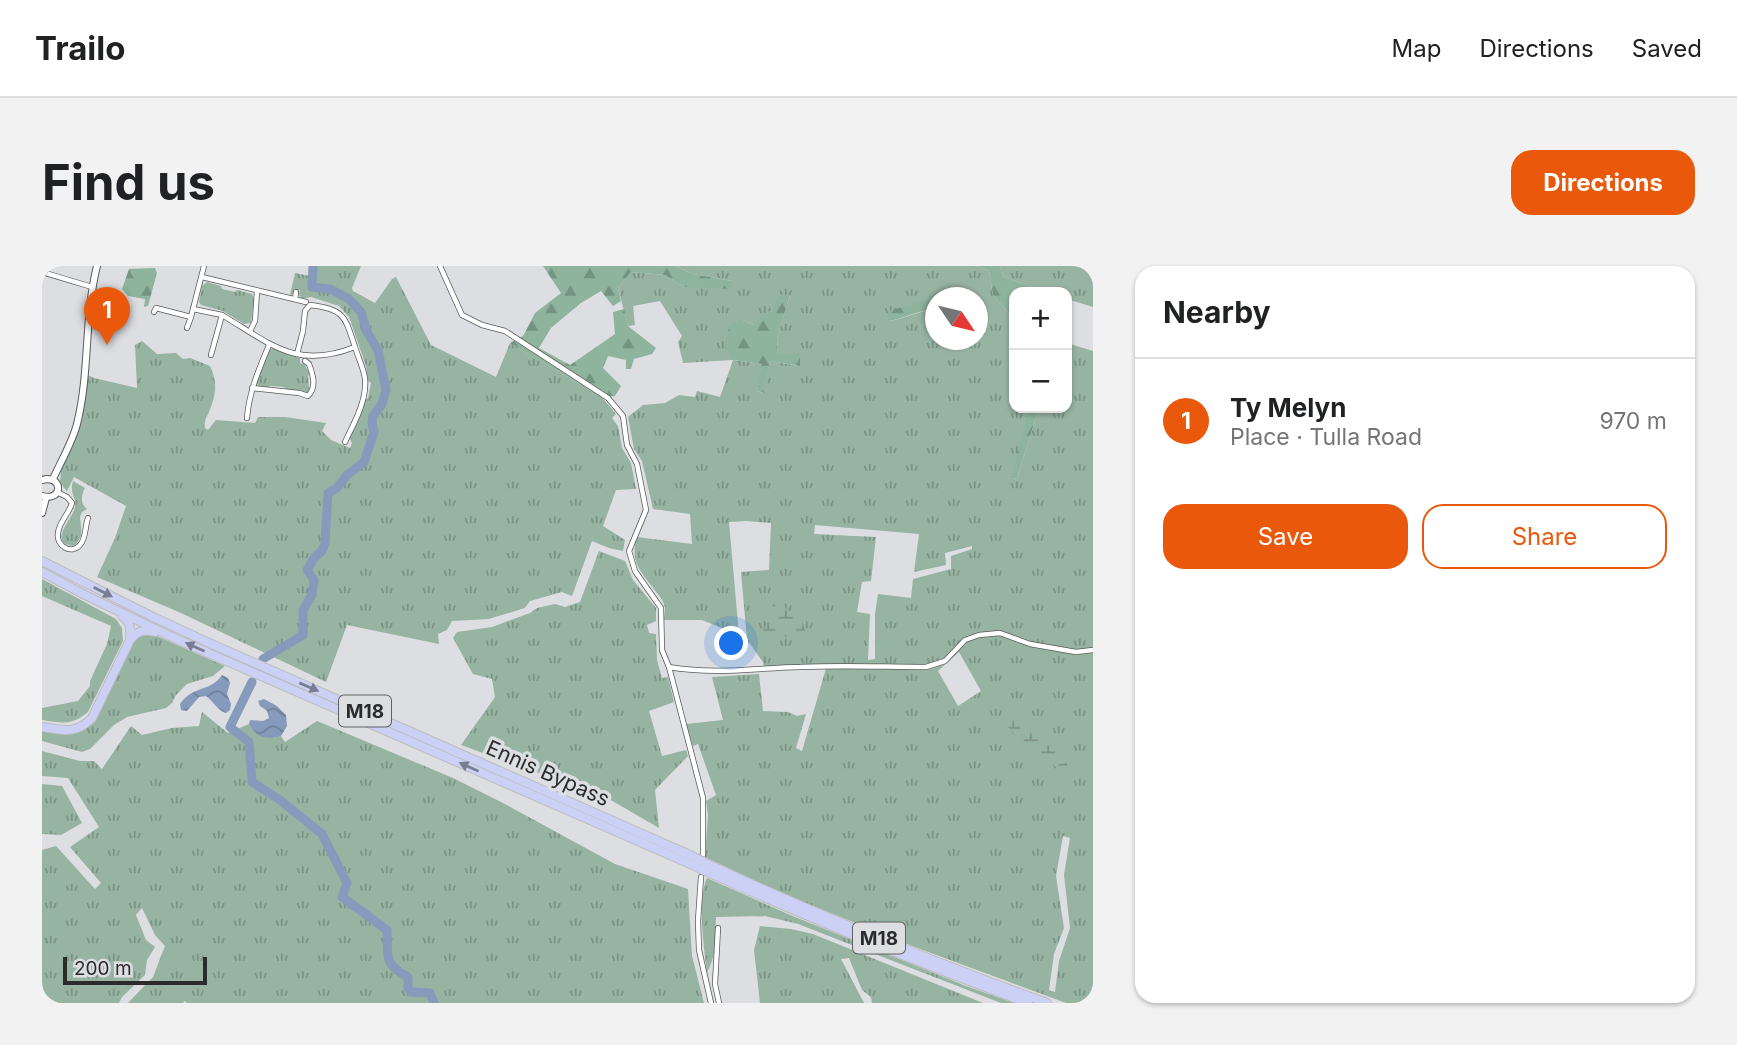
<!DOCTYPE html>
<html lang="en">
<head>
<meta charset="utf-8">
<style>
  body { margin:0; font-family:Inter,sans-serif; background:#f2f2f2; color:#202124 }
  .controls { position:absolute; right:21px; top:21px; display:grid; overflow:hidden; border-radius:14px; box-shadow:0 2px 5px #0004 }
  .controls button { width:63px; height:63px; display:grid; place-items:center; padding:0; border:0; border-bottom:2px solid #e0e0e0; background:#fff; color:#202124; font:35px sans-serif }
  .compass { position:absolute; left:883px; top:21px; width:63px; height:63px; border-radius:50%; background:#fff; box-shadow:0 2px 5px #0004; rotate:125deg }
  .scale { position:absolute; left:21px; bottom:18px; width:144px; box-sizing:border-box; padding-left:7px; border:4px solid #2b2b2c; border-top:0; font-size:19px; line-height:24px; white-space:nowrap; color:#2b2b2c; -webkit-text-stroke:5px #dddee1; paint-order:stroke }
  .you { position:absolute; left:690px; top:378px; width:24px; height:24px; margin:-18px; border:5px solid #fff; border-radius:50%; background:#1a73e8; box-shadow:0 0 0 10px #1a73e833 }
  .badge { display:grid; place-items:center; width:46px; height:46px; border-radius:50%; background:#ea580c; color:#fff; font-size:23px; font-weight:700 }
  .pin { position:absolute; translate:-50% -58px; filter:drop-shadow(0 2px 4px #0008) }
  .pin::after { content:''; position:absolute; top:37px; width:24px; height:21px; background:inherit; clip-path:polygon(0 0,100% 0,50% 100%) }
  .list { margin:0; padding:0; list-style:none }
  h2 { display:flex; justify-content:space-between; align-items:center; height:91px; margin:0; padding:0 28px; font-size:30px }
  h2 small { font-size:23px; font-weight:400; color:#757577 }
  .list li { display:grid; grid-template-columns:46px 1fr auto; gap:21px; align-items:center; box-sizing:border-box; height:126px; padding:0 28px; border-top:2px solid #e0e0e0 }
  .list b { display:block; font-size:26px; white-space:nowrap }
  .list p { margin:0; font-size:23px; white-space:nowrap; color:#757577 }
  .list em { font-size:23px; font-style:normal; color:#757577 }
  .actions { display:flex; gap:14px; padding:21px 28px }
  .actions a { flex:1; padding:16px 0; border:2px solid #ea580c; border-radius:21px; text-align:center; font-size:24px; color:#ea580c }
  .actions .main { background:#ea580c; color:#fff }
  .map { position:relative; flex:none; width:1051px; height:737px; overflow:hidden; border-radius:21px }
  header { display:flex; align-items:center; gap:42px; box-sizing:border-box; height:98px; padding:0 35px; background:#fff; border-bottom:2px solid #e0e0e0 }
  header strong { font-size:33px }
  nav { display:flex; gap:38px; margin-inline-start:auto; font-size:24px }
  .intro { display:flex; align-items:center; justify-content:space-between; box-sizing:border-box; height:168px; padding:0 42px }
  h1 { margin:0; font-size:49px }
  .button { padding:18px 32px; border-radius:21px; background:#ea580c; color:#fff; font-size:24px; font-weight:700 }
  main { display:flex; gap:42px; padding:0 42px }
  aside { flex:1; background:#fff; border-radius:21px; box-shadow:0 2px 5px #0004 }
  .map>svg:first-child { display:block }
  .grass { fill:url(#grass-tufts); fill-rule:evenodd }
  .forest { fill:url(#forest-firs) }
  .wetland { fill:url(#wetland-marsh) }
  .water { fill:url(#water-waves) }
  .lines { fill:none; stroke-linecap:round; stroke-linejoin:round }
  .river { stroke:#869bbb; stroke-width:9 }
  .minor-casing { stroke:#585a5c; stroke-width:6 }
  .secondary-casing { stroke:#585a5c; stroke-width:8 }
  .motorway-casing { stroke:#bbb; stroke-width:10 }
  .minor { stroke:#fff; stroke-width:4.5 }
  .secondary { stroke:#fff; stroke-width:6 }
  .motorway { stroke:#cbd1f4; stroke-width:8 }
  .motorway-bridge-casing { stroke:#bbb; stroke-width:10; stroke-linecap:butt }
  .motorway-bridge { stroke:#cbd1f4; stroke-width:8 }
  .oneway { fill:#7b7e90 }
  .labels { text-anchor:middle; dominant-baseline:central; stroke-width:7; stroke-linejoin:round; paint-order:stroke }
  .shield { fill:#dddee1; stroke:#606162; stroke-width:2 }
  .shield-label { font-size:19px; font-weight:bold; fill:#2b2b2c }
  .street-label { font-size:21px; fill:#2b2b2c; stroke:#dddee1 }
</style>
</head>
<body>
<header>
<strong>Trailo</strong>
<nav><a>Map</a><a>Directions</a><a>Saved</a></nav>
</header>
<div class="intro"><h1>Find us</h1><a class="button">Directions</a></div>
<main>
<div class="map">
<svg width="1051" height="737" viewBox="0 0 1051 737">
  <defs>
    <pattern id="grass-tufts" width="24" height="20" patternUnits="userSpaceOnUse" patternTransform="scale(1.75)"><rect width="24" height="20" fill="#97b3a2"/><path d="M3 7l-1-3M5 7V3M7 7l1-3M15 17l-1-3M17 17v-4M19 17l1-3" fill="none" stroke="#7b9284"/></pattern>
    <pattern id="forest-firs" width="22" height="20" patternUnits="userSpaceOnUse" patternTransform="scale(1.75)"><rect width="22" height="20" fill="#8eb49d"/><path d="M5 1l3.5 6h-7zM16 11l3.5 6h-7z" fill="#749380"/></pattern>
    <pattern id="wetland-marsh" width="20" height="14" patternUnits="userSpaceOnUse" patternTransform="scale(1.75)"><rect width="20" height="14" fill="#97b3a2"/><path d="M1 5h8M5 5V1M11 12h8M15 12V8" fill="none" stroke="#7b9284"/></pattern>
    <pattern id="water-waves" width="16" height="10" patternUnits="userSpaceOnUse" patternTransform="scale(1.75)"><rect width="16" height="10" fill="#869bbb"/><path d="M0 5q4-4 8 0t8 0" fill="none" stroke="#6e7f98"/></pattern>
  </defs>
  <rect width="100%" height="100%" fill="#dddee1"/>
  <g class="grass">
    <path d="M275,0h44l-9,22 1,3 22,12 17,-24 4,-2 35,68 65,32 14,-34 92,54 14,17 -4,4 6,8 4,22 9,15 5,26 -20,1 -13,36 22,14 -2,11 -14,-3 -17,-7 -20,55 -10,-4 -32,9 -5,7 -36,11 -37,2 -5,9 -9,4 1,10 -92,-19 -21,57 -145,-69 -84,-36 18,-39 11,-32 -52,-29 -7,14 -3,-3 -4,-7 1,-11 11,-22 10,-28 6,-45 6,3 43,10 -2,-43 7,-4 15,13 19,-1 7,6 7,-1 20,8c8,17 6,29 -1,46 -3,6 -5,9 -4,16l3,2 8,-10 39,3 3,-6h27l41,6 -4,8 9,9 19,8 2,-5 -3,-6 16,-37 3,-2 3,-15 -3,-2 -2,-15 -17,-49 -10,-11 -28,-9 -9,2 -3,-4 1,-5h-5l-1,4 -4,1 5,-22 15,3 -1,6 6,1z"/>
    <path d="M633,0h302l12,5 4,24 21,24v89h14l-16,71 5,-1 22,-70h28v-65l26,8v652h-27l-154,-57 -133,-54 -74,-35 3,-42 -2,-14 10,-6 -18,-51 -5,2 -7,-22 37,-4 -11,-43 47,-3 4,37 25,1 9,4 9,-2 -10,34 6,3 25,-86 -63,2 -1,-5 -16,-22 -6,-68 28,-2 2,-47 -25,-2 -17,1 10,113 -37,-15h-38c0,-4 1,-8 1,-12 -1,-6 -4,-10 -8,-15 -14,-20 -28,-29 -20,-56l55,7 -2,-30 -37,-5 -11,-48 -8,-12 -6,-32 15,-12 22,-2 14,-8 16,2 2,-6 23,6 13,-37 -50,3 -5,-21 4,-6 -22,-35 -27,5 2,19 -7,1 -10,-38 13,-16 34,3 19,12 48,-6 -39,-7zM748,29l-13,43 1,17 21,11 -29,-5 -7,32 -6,-2 6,-27 -30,-4 8,-41 12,6 19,-13zM893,32h43v23l7,4 1,7 -8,1v7h-42l-1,-30c-16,0 -30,9 -47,11zM773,259l104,9 -5,38 32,-7 -1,-12 27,-7v3l-21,7v13l-38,10 -2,19 -33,-4 -3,20v45l-7,1 2,-46 -13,-2 5,-30 9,-1 5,-44 -62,-3zM917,386l22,39 -23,15 -20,-35zM1021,570l7,2 -6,37 6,53 -11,33 -4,31 -6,-2 5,-36 10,-26 -8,-52z"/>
    <polygon points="958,0 1051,0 1051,41 1025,33 1025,26 1003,26 962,11"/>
    <polygon points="165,16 179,20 180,23 193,26 195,24 210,28 212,33 209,57 202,58 181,45 159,39 157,36 160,20"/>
    <polygon points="229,83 232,83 258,92 258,97 262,98 268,108 266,109 267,121 269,121 268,126 265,127 258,125 245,124 242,121 228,120 225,122 216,120 214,116 226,86"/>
    <path d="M31,215l12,7c-4,7 -5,16 2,21l-5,3 -2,5c1,11 4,21 -6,29 -28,-3 -1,-27 1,-39 2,-10 -6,-13 -2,-26z"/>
    <polygon points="557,285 583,295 591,314 614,342 614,355 605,359 607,367 614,368 615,394 620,412 626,411 632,436 607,445 620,490 644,484 646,490 613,524 617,562 567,533 419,479 453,431 450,413 431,408 411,372 415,366 450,361 488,347 495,342 513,338 523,341 538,336"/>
    <path d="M0,313l74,40 6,9 1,13 -35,71c-17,14 -25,11 -46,8v-12l36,-7 12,-15v-5l17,-37 4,-18 -69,-30z"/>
    <path d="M108,367l75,33 -12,10 -26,8 -11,11 -4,8 -6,5 -39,9 -13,8 -24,24 -8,3 -40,-11v-13c26,4 36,11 55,-11l36,-76 8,-7z"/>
    <path d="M160,446l26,21 21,-9c8,12 18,16 32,12l4,6 32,-21 136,57 50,25 112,61 73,25 4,67 12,47h-517l-2,-2 -2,2h-55l25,-26 12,-31 -10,-11 -13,-27 -6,7 10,25 9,7 -8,13 -2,15 -23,22 -3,6h-68l-9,-14v-139l14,-4 39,43 6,-6 -31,-36 29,-20 -31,-49 -26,-2v-25l38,10h14l8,8 29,-43 11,9 30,-7 27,-2z"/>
    <polygon points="0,518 20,520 40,557 19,569 0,568"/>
    <path d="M665,612l88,39 171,69 48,17h-13l-203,-79 -33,-8 -49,1c-1,19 1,39 -9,55 -3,-22 -10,-74 0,-94z"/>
    <polygon points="718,660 749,663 771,668 941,737 830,737 829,731 820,724 807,692 799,693 822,737 718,737 712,684"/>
  </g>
  <g class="forest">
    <polygon points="501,0 633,0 651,8 690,15 689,23 642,21 623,9 589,6 576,22 579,35 571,40 559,25 539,37 509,62 497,82 528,99 573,68 571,46 582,43 586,60 614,82 610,88 592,93 589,103 584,103 584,94 566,90 561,102 579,120 573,130 560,131 468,77 481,70 493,47 519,27"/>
    <polygon points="935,0 958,0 962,11 1003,26 972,26 972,53 951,29 947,5"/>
    <polygon points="113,2 115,7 106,40 102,41 103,33 86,30 80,23 87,3"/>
    <polygon points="737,28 748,29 735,72 736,88 758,87 758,100 728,95 722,127 715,125 720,98 691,94 682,78 688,59 699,53 711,59 725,45 730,46"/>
    <path d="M893,32v12c-16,-1 -31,9 -47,11v-10z"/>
    <polygon points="986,142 997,142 975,212 969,213"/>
  </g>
  <g class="wetland">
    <path d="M731,335l8,1c8,14 18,10 24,28l-2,4 -18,3 -14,10 -9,-4 -1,-9c7,-11 11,-20 12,-33z"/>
    <polygon points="968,448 988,452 1027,501 1025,507 989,486 964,459"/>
  </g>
  <g class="water">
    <path d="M180,409l6,3 2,5 -3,11 4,10 -1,6 -4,3c-8,-2 -13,-12 -20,-17l-7,1 -12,14 -6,-1 -1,-6c13,-19 31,-12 42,-29z"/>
    <path d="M222,433l13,7 9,9 1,11 -6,10c-16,5 -24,1 -32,-12l1,-4 13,1 6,-3 -2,-7 -7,-5 -2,-5z"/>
  </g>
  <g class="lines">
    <g class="river">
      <polyline points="221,393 261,369 261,344 270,329 272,314 265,304 272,292 280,285 283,277 286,227 295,222 305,209 322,196 332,166 330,157 331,150 340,138 344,124 336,84 325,66 319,46 307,33 288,23 270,21 271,0"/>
      <path d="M210,416l-22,45 19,15 3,40 28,18 42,34 25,49 -5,14 45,33c1,26 -4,34 21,47v11l3,4 19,1 4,10"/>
    </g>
    <defs>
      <g id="minor">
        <polyline points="398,0 420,49 440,59 463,65 566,132 581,150 585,179 595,198 604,244 587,285 593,305 619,342 620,384 627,401 661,532 661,589"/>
        <polyline points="0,6 50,21"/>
        <polyline points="160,11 264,36"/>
        <polyline points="253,33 254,26"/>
        <polyline points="151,43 180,49 169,89"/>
        <polyline points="112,46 114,42 149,51 162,0"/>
        <path d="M180,49c49,29 74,55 133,32 3,10 9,22 10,32 2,22 -11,44 -20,63"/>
        <polyline points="145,62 149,51"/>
        <polyline points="208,65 213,55 215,25"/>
        <path d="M255,88l6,-23 2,-20 5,-6c35,4 35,12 45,42"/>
        <path d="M210,122l47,5 9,3c9,-9 5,-21 1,-32l-4,-3"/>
        <path d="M205,152c2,-26 12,-49 22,-73"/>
        <path d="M15,226l10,5 5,6c-3,11 -13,19 -14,30 -2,13 13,22 22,12 6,-6 5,-19 8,-27"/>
        <path d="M627,401c47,8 85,1 131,0 42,-2 84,0 126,0l19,-6 20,-21 14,-5 21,-2 30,11 46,8 17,-2"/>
        <polyline points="659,611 656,655 657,684 669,737"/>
        <polyline points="676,662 673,718 677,737"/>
      </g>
      <g id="secondary">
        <path d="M11,213c8,-18 19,-36 24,-55 13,-52 7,-106 20,-158"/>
        <path d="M0,214c21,-6 22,22 0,16"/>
        <polyline points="0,247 4,232"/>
      </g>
      <g id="motorway">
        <polyline points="0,295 109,350 165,376 648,589"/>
        <polyline points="0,306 43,329 130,371 646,597"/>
        <path d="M88,374c7,-9 14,-11 25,-8"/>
        <path d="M0,461c21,3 33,8 50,-9l38,-78c1,-10 1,-18 -8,-24"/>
        <path d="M670,600c110,51 222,96 335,137"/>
        <path d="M670,608c104,47 209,90 316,129"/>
      </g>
    </defs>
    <use href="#minor" class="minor-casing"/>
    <use href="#secondary" class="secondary-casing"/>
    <use href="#motorway" class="motorway-casing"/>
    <use href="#minor" class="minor"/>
    <use href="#secondary" class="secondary"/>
    <use href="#motorway" class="motorway"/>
    <defs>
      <g id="motorway-bridge">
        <polyline points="648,589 670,600"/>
        <polyline points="646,597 670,608"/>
      </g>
    </defs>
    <use href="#motorway-bridge" class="motorway-bridge-casing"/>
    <use href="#motorway-bridge" class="motorway-bridge"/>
  </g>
  <defs><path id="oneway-solid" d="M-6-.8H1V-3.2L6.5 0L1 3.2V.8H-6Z" transform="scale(1.75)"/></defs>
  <g class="oneway">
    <use href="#oneway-solid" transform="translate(61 326) rotate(27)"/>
    <use href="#oneway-solid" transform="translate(153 381) rotate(-156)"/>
    <use href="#oneway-solid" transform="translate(267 421) rotate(23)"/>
    <use href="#oneway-solid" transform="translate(427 501) rotate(-156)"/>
  </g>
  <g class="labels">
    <g class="shield">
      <rect x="297" y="429.5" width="52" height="31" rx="5"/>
      <rect x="811" y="656.5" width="52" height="31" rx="5"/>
    </g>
    <g class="shield-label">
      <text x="323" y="445">M18</text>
      <text x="837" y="672">M18</text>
    </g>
    <g class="street-label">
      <text transform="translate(506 507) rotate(24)">Ennis Bypass</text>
    </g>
  </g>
</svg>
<div class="controls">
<button>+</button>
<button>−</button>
</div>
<svg class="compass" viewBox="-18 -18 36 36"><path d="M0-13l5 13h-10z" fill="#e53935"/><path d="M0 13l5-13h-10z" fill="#757577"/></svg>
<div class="scale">200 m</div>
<div class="you"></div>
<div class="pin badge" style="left:65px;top:79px">1</div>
</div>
<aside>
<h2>Nearby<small></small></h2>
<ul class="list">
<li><span class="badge">1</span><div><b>Ty Melyn</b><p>Place · Tulla Road</p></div><em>970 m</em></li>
</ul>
<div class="actions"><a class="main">Save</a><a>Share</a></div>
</aside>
</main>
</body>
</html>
